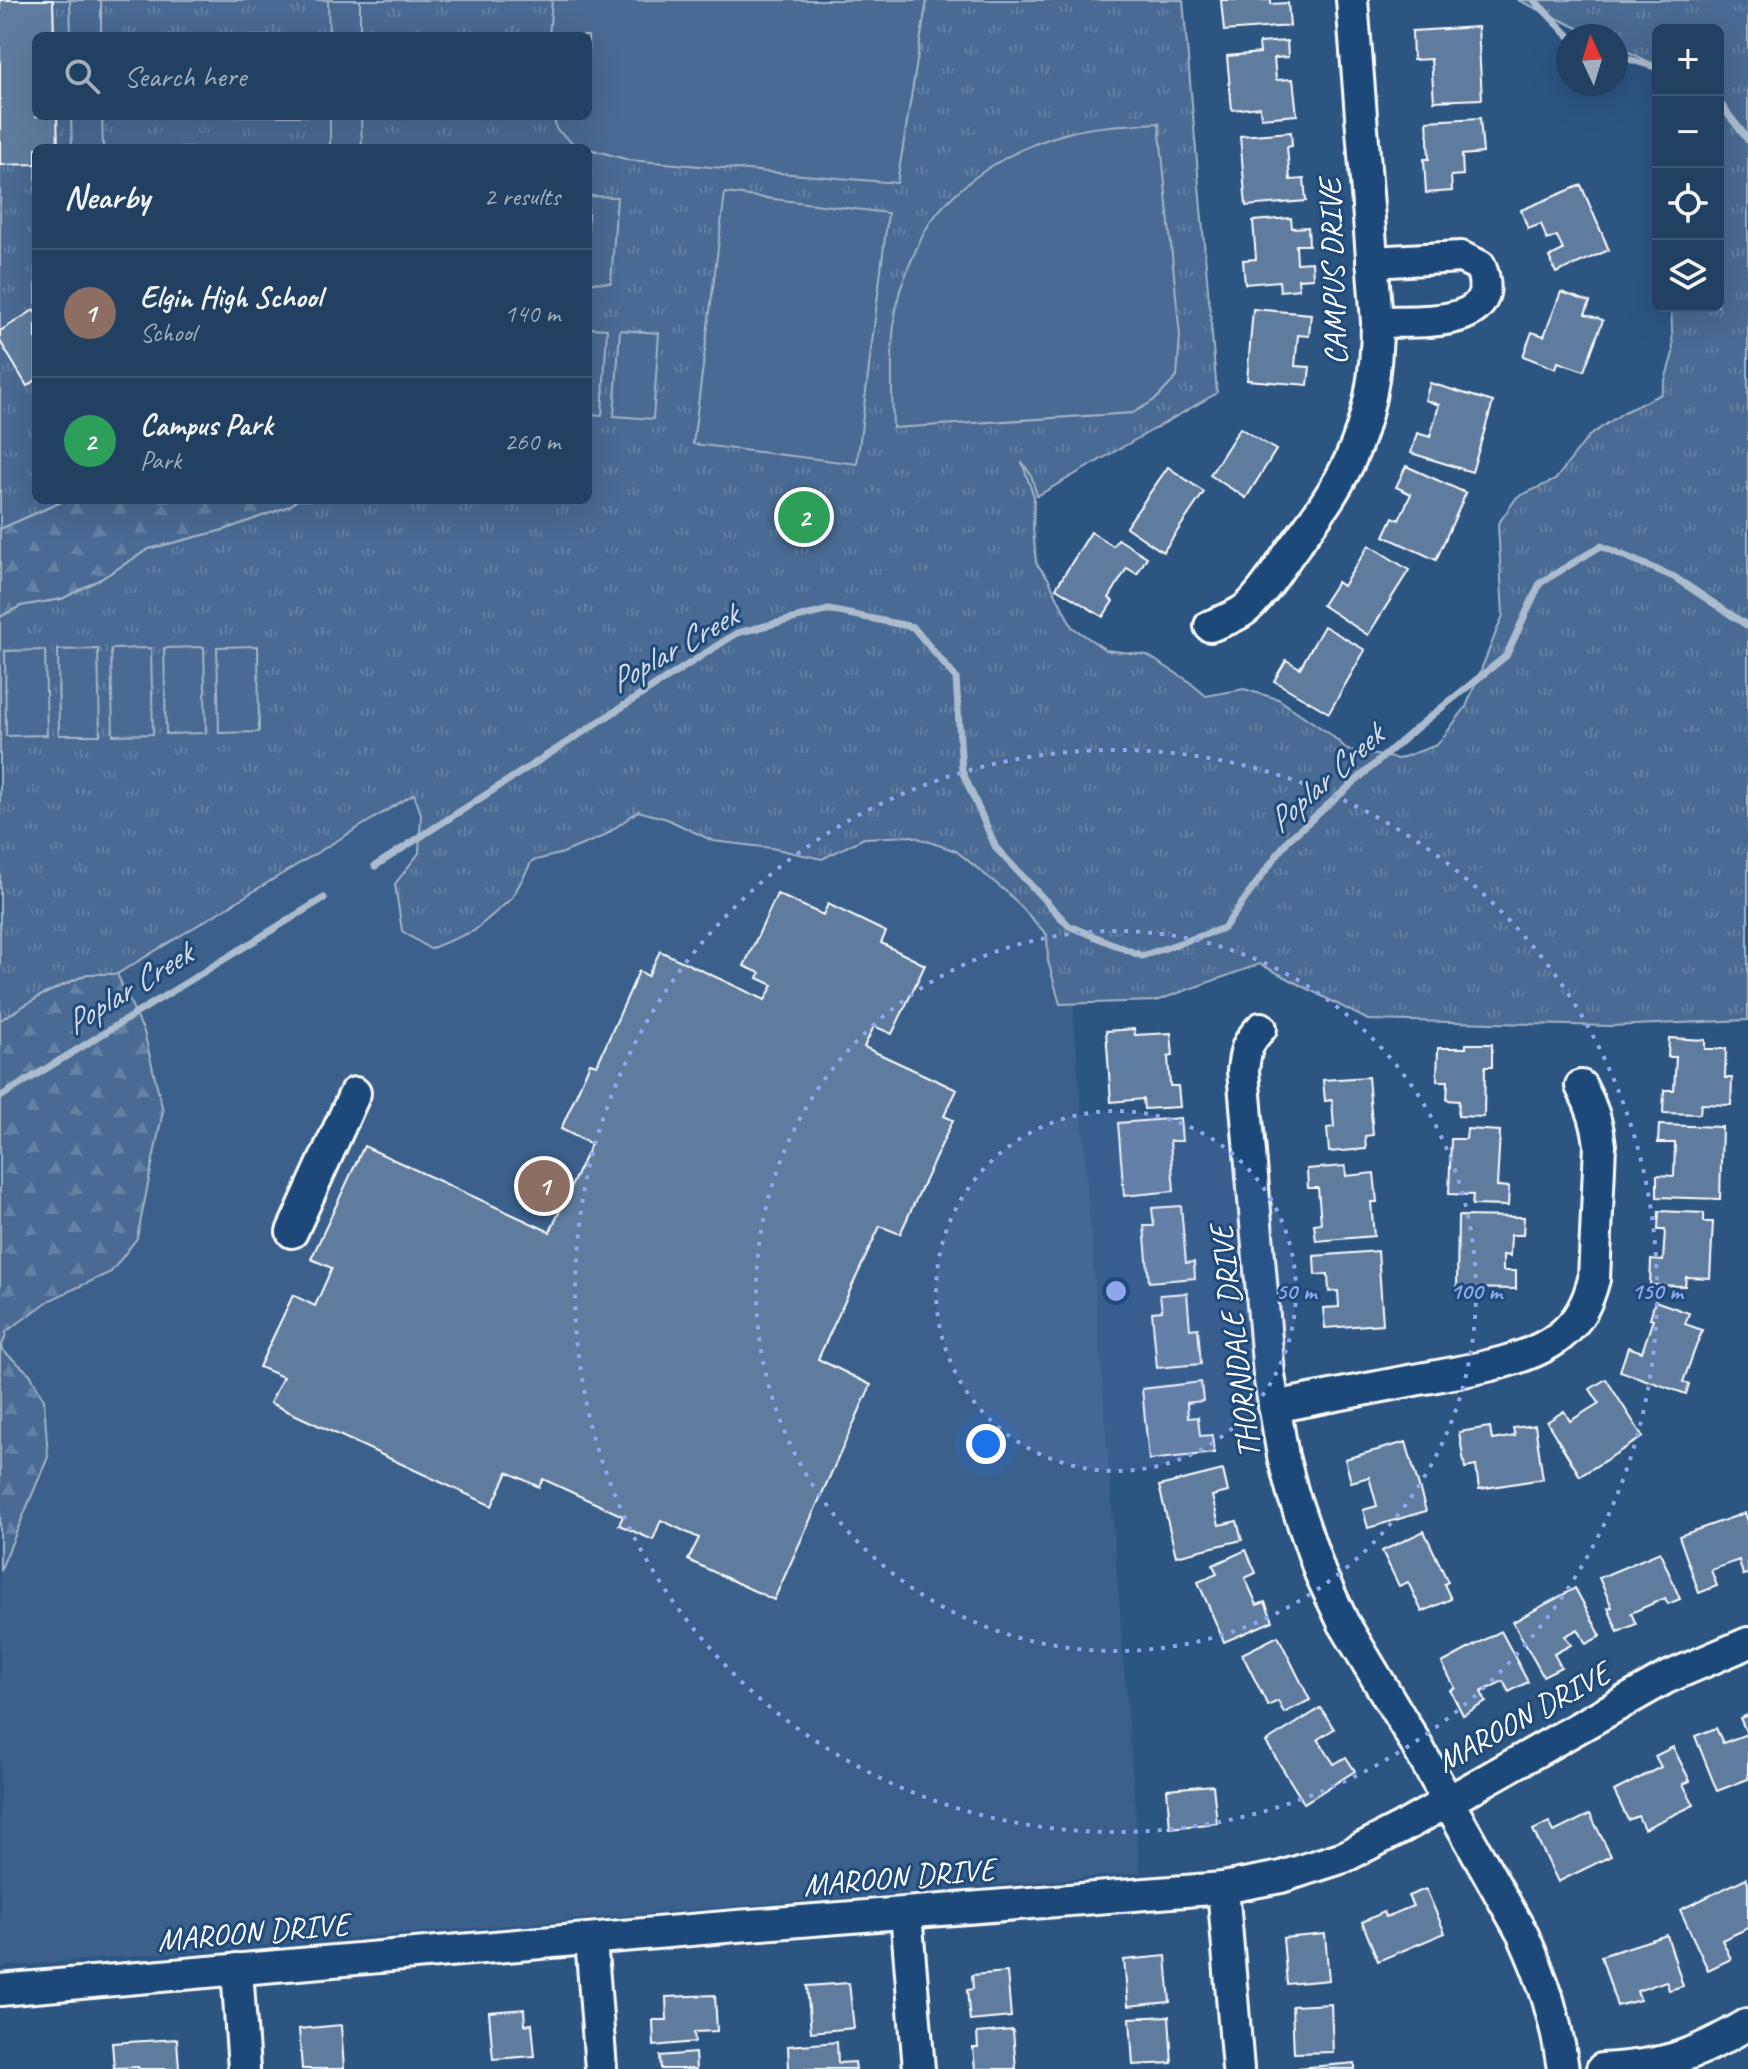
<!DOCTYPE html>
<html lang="en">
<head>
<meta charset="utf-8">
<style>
  body { margin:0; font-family:Caveat,sans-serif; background:#2d4b6b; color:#f1f3f6 }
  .controls { position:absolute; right:24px; top:24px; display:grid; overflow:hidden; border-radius:12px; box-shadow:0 8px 32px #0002 }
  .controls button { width:72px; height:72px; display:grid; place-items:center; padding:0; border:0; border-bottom:2px solid #3e5977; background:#214062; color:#f1f3f6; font:40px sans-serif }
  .compass { position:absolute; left:1556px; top:24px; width:72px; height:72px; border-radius:50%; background:#214062; box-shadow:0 8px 32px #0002; rotate:356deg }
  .you { position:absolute; left:986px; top:1444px; width:28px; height:28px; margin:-20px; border:6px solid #fff; border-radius:50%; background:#1a73e8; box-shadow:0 0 0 12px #1a73e833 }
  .badge { display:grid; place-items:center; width:52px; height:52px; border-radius:50%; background:#e797bd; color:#fff; font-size:26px; font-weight:700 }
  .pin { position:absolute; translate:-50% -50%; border:4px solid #fff; box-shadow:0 2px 8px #0006 }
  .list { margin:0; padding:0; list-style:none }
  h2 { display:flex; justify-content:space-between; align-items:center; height:104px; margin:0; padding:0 32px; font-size:34px }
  h2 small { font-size:26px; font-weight:400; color:#a2afbe }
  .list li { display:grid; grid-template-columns:52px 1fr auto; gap:24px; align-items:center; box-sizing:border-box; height:128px; padding:0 32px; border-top:2px solid #3e5977 }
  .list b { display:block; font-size:30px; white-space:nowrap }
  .list p { margin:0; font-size:26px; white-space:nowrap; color:#a2afbe }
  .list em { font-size:26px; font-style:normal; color:#a2afbe }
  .icon { flex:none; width:44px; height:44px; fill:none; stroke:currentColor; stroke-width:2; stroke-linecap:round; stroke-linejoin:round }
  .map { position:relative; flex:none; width:1748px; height:2069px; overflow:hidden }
  .search { position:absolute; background:#214062; box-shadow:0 8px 32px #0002; left:32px; top:32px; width:560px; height:88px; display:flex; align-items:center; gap:20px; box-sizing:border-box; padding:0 28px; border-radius:12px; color:#a2afbe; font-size:30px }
  .panel { position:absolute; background:#214062; box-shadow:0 8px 32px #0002; left:32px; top:144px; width:560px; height:360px; border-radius:12px }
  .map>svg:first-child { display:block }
  .built { fill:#3b618b; fill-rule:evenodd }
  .forest { fill:url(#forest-firs); stroke:#a4b5c8; stroke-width:2 }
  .park { fill:url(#park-tufts); stroke:#a4b5c8; stroke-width:2; fill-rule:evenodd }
  .pitch { fill:#486b92; stroke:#a4b5c8; stroke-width:2 }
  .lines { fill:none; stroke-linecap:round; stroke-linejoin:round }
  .stream { stroke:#acbcce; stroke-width:7 }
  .building { fill:#5e7c9f; stroke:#fff; stroke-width:2 }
  .minor-casing { stroke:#fff; stroke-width:36 }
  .minor { stroke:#1f4a7a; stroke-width:30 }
  .ring { fill:none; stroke:#8ea6ec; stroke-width:4; stroke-dasharray:4 8 }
  .labels { text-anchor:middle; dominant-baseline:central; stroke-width:6; stroke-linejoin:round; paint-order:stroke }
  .street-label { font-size:32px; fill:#fff; stroke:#1f4a7a }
  .water-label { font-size:34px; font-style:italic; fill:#d5dde6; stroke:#1f4a7a }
  .centre { fill:#8ea6ec; stroke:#1f4a7a; stroke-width:4 }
  .ring-label { font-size:24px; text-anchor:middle; font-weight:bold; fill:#8ea6ec; stroke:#1f4a7a; stroke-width:6; stroke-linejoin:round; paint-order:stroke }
</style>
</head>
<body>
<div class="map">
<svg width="1748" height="2069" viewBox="0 0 1748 2069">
  <defs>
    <pattern id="forest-firs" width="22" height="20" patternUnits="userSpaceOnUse" patternTransform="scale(2)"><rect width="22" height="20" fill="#486b92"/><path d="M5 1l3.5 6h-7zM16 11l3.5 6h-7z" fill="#6381a2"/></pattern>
    <pattern id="park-tufts" width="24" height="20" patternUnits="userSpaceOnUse" patternTransform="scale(2)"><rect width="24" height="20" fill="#486b92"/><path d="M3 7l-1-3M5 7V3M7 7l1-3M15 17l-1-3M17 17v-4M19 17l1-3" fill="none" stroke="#6381a2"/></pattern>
  </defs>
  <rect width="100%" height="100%" fill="#2c5582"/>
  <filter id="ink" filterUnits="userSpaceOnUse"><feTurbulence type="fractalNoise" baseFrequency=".0125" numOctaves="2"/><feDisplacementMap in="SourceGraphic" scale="16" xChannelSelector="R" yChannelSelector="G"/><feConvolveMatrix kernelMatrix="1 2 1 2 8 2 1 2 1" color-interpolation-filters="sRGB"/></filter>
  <g filter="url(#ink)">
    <path class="built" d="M0,0h1183l34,393 -183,105 106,1375 -1140,94zM36,36h552v80h-552zM36,148h552v352h-552z"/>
    <g class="forest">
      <polygon points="66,500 297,500 290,506 224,530 149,549 101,579 62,599 21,606 0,617 0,529"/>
      <polygon points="87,974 117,974 144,1032 163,1111 137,1238 111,1272 50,1300 7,1331 1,1349 30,1374 44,1400 48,1457 0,1571 0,1020 42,995"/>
    </g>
    <path class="park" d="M0,0h1183l34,393 -180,103 -6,-21 -9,-13 12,35 -1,32 3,34 12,15 24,49 34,23 41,5 40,25 19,16 38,-7 34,10 52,35 18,16 50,9 39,-14 29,-38 37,-92 -5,-91 19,-27 38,-17 34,-44 35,-24 37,-18 12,-41 -2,-47h47v-276h-60v36l-42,-20v-10h-21l-77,-36h230v1020l-137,6 -243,-6 -108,-56 -104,37 -96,3 -12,-43 -1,-26 -38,-41 -53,-43 -44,-15 -48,2 -42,21 -51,-11 -58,-7 -46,-22 -29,-8 -34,25 -41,17 -31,8 -20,37 -38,33 -44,18 -28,-18 -7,-47 24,-31 2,-39 -7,-20 -297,180h-30l-45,21 -42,25v-403l21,-11 41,-7 39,-20 48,-30 75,-19 66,-24 7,-6h291v-352h-552v352h29l-65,29zM36,36h552v80h-552z"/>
    <g class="pitch">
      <polygon points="70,0 101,0 101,36 71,36"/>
      <polygon points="328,0 360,0 360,36 329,36"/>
      <polygon points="552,0 927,0 897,183 629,160 575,145 556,129 554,116 588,116 588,36 549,36"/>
      <polygon points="71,116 102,116 103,148 72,148"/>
      <polygon points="330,116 361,116 362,148 330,148"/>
      <path d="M1159,123l21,213 -3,41 -21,22 -23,14 -240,15c-1,-44 -4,-90 6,-134 2,-8 6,-16 8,-23 7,-17 14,-35 24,-50 33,-44 84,-74 137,-88 29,-8 61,-8 91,-10z"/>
      <polygon points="725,193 888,213 857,464 693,444"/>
      <polygon points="588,196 617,197 611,283 588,282"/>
      <polygon points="588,328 607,329 602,415 588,414"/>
      <polygon points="620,330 659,333 653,419 614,416"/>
      <polygon points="258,646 259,732 219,733 217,647"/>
      <polygon points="204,647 206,733 166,734 164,648"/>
      <polygon points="151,648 153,734 113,735 111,649"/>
      <polygon points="98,649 100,735 59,735 58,650"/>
      <polygon points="45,650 47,735 6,736 5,651"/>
    </g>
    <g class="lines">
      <g class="stream">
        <polyline points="1534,0 1569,36"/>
        <polyline points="1616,55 1658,68"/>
        <polyline points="1718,101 1748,140"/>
        <polyline points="375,866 737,633 829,610 913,627 956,678 962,771 996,848 1069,926 1142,956 1224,928 1288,840 1415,729 1506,656 1540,583 1601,546 1674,577 1748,626"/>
        <polyline points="0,1097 324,898"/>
      </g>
    </g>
    <g class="building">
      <polygon points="0,0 53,0 54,36 36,36 36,116 57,116 58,148 36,148 36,164 0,165"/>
      <polygon points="1221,0 1271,0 1271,4 1288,3 1290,26 1224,31"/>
      <polygon points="1478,27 1482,99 1434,101 1431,59 1413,60 1412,31"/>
      <polygon points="1287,41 1288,57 1274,58 1276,80 1293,79 1297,115 1261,118 1260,107 1232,110 1227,56 1260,53 1259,43"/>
      <polygon points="1480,118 1483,153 1462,155 1463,175 1451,176 1452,191 1426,193 1424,159 1429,159 1427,121"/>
      <polygon points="1291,132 1292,146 1287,147 1290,180 1304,179 1306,201 1246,206 1240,136"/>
      <polygon points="1581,185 1609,250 1556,273 1549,257 1563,250 1557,236 1547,240 1541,224 1528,229 1521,210"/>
      <polygon points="1291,218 1292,228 1308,227 1309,245 1296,245 1297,263 1312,262 1313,278 1298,279 1299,289 1280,291 1279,281 1245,284 1243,260 1256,259 1253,221"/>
      <polygon points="1561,292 1590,302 1585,314 1603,320 1584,371 1558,362 1556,369 1523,356 1532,332 1544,336"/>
      <polygon points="1253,309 1311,314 1309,336 1298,335 1295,366 1310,367 1308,385 1247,380"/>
      <polygon points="34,310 36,314 36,380 27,386 0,341 0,331"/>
      <polygon points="1430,383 1493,402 1472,472 1411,453 1417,433 1430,437 1439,405 1425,400"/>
      <polygon points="1240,428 1276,450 1246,498 1210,475"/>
      <polygon points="1406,466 1466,493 1436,560 1384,536 1393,517 1399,520 1411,494 1396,487"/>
      <polygon points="1168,467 1204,492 1163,552 1126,527"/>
      <polygon points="1091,532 1113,546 1118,539 1147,557 1137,574 1127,568 1109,598 1113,601 1103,617 1056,588"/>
      <polygon points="1369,545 1409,570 1368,635 1322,605 1337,582 1343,586"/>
      <polygon points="1324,626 1365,650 1329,713 1274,681 1286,660 1300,668"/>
      <polygon points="777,894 823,915 828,904 886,932 881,943 925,965 892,1034 874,1026 864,1047 957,1090 944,1116 953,1120 900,1234 880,1226 818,1359 871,1385 774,1600 688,1560 699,1538 661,1520 653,1540 619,1525 623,1516 543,1479 539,1487 508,1472 492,1506 270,1403 283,1377 259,1367 293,1295 315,1306 332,1268 311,1259 364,1146 550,1232 591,1144 561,1129 590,1063 597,1065 639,971 648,976 660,951 765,1000 773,985 758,978 760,973 744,966"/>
      <polygon points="1134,1029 1135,1035 1171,1033 1173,1056 1168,1057 1170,1086 1178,1086 1180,1107 1144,1109 1143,1099 1111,1102 1106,1031"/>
      <polygon points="1669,1038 1705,1040 1705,1049 1726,1049 1725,1078 1732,1078 1731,1105 1701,1104 1700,1114 1663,1113 1664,1090 1674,1090 1676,1057 1668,1057"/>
      <polygon points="1466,1044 1492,1044 1492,1067 1485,1067 1484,1117 1458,1116 1459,1101 1447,1100 1448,1081 1437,1081 1438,1048 1466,1048"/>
      <polygon points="1368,1077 1373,1135 1365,1136 1366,1149 1329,1152 1327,1128 1334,1127 1332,1100 1325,1101 1323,1080"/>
      <polygon points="1180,1118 1182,1141 1170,1141 1174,1191 1124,1196 1118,1123"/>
      <polygon points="1659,1125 1722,1127 1720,1199 1657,1197 1657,1175 1674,1176 1675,1143 1658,1143"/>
      <polygon points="1467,1129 1500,1131 1497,1186 1509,1187 1508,1206 1472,1205 1473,1195 1449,1194 1451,1139 1466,1139"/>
      <polygon points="1345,1166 1346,1176 1374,1173 1377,1202 1371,1202 1374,1236 1316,1241 1314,1224 1321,1223 1318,1188 1308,1188 1307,1169"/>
      <polygon points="1181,1206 1186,1263 1194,1262 1195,1278 1149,1282 1144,1226 1154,1226 1152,1208"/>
      <polygon points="1659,1211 1704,1213 1704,1222 1713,1222 1710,1278 1686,1277 1685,1286 1650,1285 1651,1260 1663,1261 1665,1230 1658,1230"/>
      <polygon points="1458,1216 1524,1217 1523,1235 1511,1235 1510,1256 1503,1255 1503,1271 1516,1271 1516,1289 1457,1288"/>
      <polygon points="1378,1251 1383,1324 1325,1328 1323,1308 1339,1307 1338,1291 1329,1292 1328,1274 1315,1275 1314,1256"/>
      <polygon points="1187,1293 1190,1329 1198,1328 1201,1364 1157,1368 1152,1312 1162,1311 1160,1295"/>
      <polygon points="1655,1301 1689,1313 1685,1324 1702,1330 1683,1382 1689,1384 1686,1394 1620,1371 1628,1347 1642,1352 1653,1319 1650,1318"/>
      <polygon points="1606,1379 1643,1437 1580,1476 1547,1422 1564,1411 1570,1421 1599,1403 1590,1389"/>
      <polygon points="1201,1382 1203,1401 1187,1403 1188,1418 1198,1417 1200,1436 1212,1435 1214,1453 1149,1460 1142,1389"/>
      <polygon points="1535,1425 1543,1479 1479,1489 1476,1466 1465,1468 1459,1432 1490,1427 1492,1440 1515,1436 1513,1428"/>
      <polygon points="1406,1442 1426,1511 1368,1528 1363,1510 1377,1506 1369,1477 1351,1482 1345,1459"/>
      <polygon points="1223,1470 1228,1492 1212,1496 1219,1525 1237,1521 1242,1540 1176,1556 1159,1486"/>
      <polygon points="1745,1513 1748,1521 1748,1574 1743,1575 1739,1560 1711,1570 1717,1586 1699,1593 1679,1536"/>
      <polygon points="1424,1531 1448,1582 1444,1584 1451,1599 1422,1612 1408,1582 1399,1586 1382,1551"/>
      <polygon points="1246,1550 1256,1573 1245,1578 1257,1605 1265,1602 1273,1621 1224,1642 1198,1582 1217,1574 1213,1565"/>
      <polygon points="1660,1552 1680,1599 1668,1604 1665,1598 1631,1613 1636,1624 1618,1632 1608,1608 1612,1607 1599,1578"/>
      <polygon points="1575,1588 1601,1636 1586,1644 1578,1629 1565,1636 1571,1645 1554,1654 1561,1667 1543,1676 1513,1622"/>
      <polygon points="1501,1631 1528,1682 1509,1692 1503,1681 1481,1692 1486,1702 1463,1715 1450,1690 1455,1688 1442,1663"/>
      <polygon points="1278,1636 1310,1700 1284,1713 1278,1701 1268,1706 1242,1654"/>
      <polygon points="1321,1708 1334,1729 1318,1739 1334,1764 1346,1757 1355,1771 1304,1803 1266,1742"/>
      <polygon points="1748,1715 1748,1779 1717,1791 1695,1736 1716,1728 1723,1743 1747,1734 1740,1718"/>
      <polygon points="1673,1747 1690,1781 1683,1784 1694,1805 1644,1829 1638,1816 1628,1820 1614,1791 1661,1767 1655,1756"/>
      <polygon points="1213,1785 1217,1823 1170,1828 1167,1789"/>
      <polygon points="1590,1814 1611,1856 1558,1882 1533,1830 1549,1822 1554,1832"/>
      <polygon points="1746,1878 1748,1883 1748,1928 1722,1940 1731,1959 1708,1970 1680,1910"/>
      <polygon points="1426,1889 1445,1933 1378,1961 1362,1922 1384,1912 1386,1917 1413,1906 1408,1896"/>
      <polygon points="1325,1934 1329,1980 1287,1984 1283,1938"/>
      <polygon points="1667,1935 1683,1986 1669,1990 1666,1981 1637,1991 1640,2000 1617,2006 1601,1956"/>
      <polygon points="1166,1956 1170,2002 1128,2006 1124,1960"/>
      <polygon points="1007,1972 1011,2017 970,2021 967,1990 973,1989 972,1975"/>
      <polygon points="849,1983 854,2028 811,2032 807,1986"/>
      <polygon points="715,1995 717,2031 694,2032 695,2042 654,2046 653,2020 667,2020 666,1997"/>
      <polygon points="1331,2004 1333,2052 1294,2053 1292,2006"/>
      <polygon points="524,2009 525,2025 532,2024 535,2056 493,2059 489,2012"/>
      <polygon points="1169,2016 1172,2063 1133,2065 1130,2018"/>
      <polygon points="341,2025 344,2069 302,2069 299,2029"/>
      <polygon points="1013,2030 1016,2069 975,2069 973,2048 978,2048 977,2033"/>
      <polygon points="177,2039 179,2069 139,2069 138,2067 114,2068 112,2043"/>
      <polygon points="837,2042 838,2063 855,2062 856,2069 789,2069 788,2046"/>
      <polygon points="695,2053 696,2069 661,2069 660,2056"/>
      <polygon points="1355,2063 1355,2069 1298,2069 1298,2068"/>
    </g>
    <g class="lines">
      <defs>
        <g id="minor">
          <path d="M1372,262l89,-5 19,9c26,65 -64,54 -103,56"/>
          <path d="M1210,626c13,-5 28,-10 38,-19 18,-17 31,-40 45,-59 21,-28 42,-56 57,-88 20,-44 27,-90 27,-138l-25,-322"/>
          <path d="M1261,1028c-14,14 -16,23 -18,43l26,304 14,81 10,38 27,79 23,49 69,115 111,198c21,46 33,84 40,134"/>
          <polyline points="292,1232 355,1093"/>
          <path d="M1274,1407c47,-9 93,-18 140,-27 42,-8 112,-16 146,-44 19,-15 28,-34 34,-57l6,-134c-2,-22 -8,-39 -19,-59"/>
          <polyline points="1223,1888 1238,2069"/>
          <polyline points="906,1913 919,2069"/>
          <polyline points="591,1939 601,2069"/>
          <polyline points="237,1969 244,2069"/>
          <polyline points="0,1990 737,1926 1223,1888 1281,1877 1344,1857 1401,1828 1666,1678 1748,1643"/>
          <path d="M1602,2069c26,-2 52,-4 77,-12 24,-7 47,-20 69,-33"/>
        </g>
      </defs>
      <use href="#minor" class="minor-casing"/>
      <use href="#minor" class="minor"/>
    </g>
  </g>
  <circle cx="1116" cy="1291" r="180" fill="#8ea6ec" fill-opacity=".12"/>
  <g class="ring">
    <circle cx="1116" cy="1291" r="180"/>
    <circle cx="1116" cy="1291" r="360"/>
    <circle cx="1116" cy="1291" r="541"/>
  </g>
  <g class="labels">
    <g class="street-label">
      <text transform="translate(1333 272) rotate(-92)">CAMPUS DRIVE</text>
      <text transform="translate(1235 1342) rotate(-97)">THORNDALE DRIVE</text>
      <text transform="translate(1523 1717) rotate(-29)">MAROON DRIVE</text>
      <text transform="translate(899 1877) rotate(-5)">MAROON DRIVE</text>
      <text transform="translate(253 1932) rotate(-5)">MAROON DRIVE</text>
    </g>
    <g class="water-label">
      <text transform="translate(673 648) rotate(-30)">Poplar Creek</text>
      <text transform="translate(1325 778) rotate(-42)">Poplar Creek</text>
      <text transform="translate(128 988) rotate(-32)">Poplar Creek</text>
    </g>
  </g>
  <circle cx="1116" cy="1291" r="12" class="centre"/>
  <g class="ring-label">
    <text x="1296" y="1299">50 m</text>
    <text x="1476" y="1299">100 m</text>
    <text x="1657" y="1299">150 m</text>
  </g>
</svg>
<div class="controls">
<button>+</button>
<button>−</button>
<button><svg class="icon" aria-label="locate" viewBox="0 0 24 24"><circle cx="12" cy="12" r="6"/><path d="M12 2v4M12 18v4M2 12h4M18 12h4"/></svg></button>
<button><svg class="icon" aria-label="layers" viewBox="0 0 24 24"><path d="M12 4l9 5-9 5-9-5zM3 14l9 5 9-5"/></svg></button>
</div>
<svg class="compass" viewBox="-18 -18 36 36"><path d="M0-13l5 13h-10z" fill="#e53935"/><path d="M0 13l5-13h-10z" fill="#a2afbe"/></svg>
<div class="you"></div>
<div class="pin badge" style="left:544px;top:1186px;background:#8d6e63">1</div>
<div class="pin badge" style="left:804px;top:517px;background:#2e9e5b">2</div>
<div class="search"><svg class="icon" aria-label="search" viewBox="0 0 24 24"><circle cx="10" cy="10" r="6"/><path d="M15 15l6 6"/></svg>Search here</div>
<section class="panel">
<h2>Nearby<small>2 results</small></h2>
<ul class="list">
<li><span class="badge" style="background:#8d6e63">1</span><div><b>Elgin High School</b><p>School</p></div><em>140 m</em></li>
<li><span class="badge" style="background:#2e9e5b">2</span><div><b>Campus Park</b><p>Park</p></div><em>260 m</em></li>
</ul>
</section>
</div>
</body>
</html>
